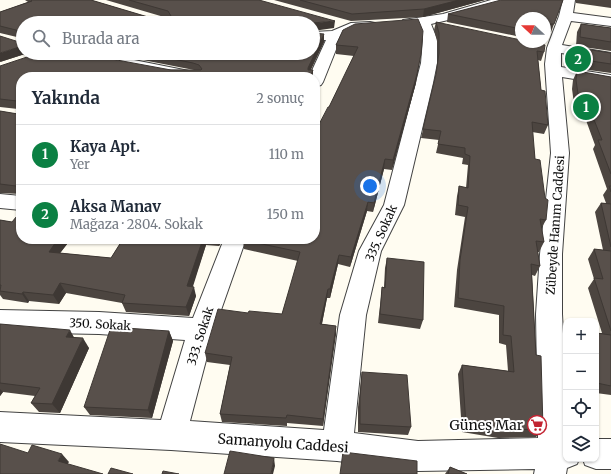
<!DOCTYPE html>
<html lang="tr">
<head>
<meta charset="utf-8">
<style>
  body { margin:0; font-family:Merriweather,serif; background:#f2f2f3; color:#1f2937 }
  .controls { position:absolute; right:12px; bottom:12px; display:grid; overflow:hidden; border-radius:8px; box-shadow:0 1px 3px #0004 }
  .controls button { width:36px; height:36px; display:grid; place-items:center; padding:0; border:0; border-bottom:1px solid #e0e1e3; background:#fff; color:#1f2937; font:20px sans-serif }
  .compass { position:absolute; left:515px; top:12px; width:36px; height:36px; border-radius:50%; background:#fff; box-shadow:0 1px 3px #0004; rotate:292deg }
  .you { position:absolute; left:370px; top:186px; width:14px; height:14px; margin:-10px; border:3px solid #fff; border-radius:50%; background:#1a73e8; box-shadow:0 0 0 6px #1a73e833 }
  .badge { display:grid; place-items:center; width:26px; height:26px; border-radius:50%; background:#0b8043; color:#fff; font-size:13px; font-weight:700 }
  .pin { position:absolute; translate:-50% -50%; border:2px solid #fff; box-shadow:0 1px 4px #0006 }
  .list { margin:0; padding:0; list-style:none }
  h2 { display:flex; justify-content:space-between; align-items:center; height:52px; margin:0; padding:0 16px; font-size:17px }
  h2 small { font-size:13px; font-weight:400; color:#747a83 }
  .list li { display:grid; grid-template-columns:26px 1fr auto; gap:12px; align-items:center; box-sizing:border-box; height:60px; padding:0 16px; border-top:1px solid #e0e1e3 }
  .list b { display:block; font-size:15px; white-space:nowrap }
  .list p { margin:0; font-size:13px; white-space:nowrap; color:#747a83 }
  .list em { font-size:13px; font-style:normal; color:#747a83 }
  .icon { flex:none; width:22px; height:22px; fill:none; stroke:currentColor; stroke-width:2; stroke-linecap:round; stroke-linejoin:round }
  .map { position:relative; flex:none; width:611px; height:474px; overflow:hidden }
  .search { position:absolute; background:#fff; box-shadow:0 1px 3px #0004; left:16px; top:16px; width:304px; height:44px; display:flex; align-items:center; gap:10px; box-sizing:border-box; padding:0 14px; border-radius:22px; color:#747a83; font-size:15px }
  .panel { position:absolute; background:#fff; box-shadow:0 1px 3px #0004; left:16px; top:72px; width:304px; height:172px; border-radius:16px }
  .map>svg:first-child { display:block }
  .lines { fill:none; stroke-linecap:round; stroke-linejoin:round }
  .minor-casing { stroke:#424242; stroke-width:2 }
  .minor { fill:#fff; fill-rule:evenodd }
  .wall { fill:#4c4540 }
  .shaded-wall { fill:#3e3834 }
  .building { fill:#58504b; stroke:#3e3834 }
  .labels { text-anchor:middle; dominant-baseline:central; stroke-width:4; stroke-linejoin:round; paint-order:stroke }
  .street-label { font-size:12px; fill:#0f0f0f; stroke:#fff }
  .near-poi-label { font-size:14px; fill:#0f0f0f; stroke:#fff; text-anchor:end }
  .near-street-label { font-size:14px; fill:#0f0f0f; stroke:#fff }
</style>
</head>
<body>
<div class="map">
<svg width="611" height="474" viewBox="0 0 611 474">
  <rect width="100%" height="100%" fill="#fffcf1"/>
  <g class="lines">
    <defs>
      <g id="minor">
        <polygon points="491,0 509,0 507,3 474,14 431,24 437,39 437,63 433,83 404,205 381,251 366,315 354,433 418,441 538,438 536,314 540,254 551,153 545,64 547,48 559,16 563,0 575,0 573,13 611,18 611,26 571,21 562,45 611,53 611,61 561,53 561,67 611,75 611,85 562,77 569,153 562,254 562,314 566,393 566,459 579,459 577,464 567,468 566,474 534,474 535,469 418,471 337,461 171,450 0,442 0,412 161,420 185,340 99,334 0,332 0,310 99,312 193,318 224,239 246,239 214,330 190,421 324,430 340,315 359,251 384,205 421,63 423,39 418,26 403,26 401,23 403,20 443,14"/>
        <polygon points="370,22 375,23 377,26 375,29 354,31 341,37 323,82 321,85 315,87 315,77 309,77 326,40 313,40 313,32 332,31 351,23"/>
        <polygon points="63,53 99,53 194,72 200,74 202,77 173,77 115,64 70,57 65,56"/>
        <polygon points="0,194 21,196 21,210 0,208"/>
        <polygon points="596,439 611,439 611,469 596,469 585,465 583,459 596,459"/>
      </g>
    </defs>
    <use href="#minor" class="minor-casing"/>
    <use href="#minor" class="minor"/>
  </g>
  <g class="wall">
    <polygon points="25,0 91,0 148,17 164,17 106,0 259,0 334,28 23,23 23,53 28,53 0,62 21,40 21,38 0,33 0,12 28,2"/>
    <polygon points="274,0 485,0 423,17 351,21"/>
    <polygon points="563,0 551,32 549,32 545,42 545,18 521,18 521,37 447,22 448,14 500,1"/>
    <polygon points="575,0 611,0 611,8 576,3"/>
    <polygon points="436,22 544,52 541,61 538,60 541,90 548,125 544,134 532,132 535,159 546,220 541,229 544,242 539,252 538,252 540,266 535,276 532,275 536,355 543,429 536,437 498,438 462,432 458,374 462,365 508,371 506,345 499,343 499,315 454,307 457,270 465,217 455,215 457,196 459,186 466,188 468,165 462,164 463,158 436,153 439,140 421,138 435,80 438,62 437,41 434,30"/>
    <polygon points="581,24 611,28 611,51 576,46 577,32"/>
    <polygon points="343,30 416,83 392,170 384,169 373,212 367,211 350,267 338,264 330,298 327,298 322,324 336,326 323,426 287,423 287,426 222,422 220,414 230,365 207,362 205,353 248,313 282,314 298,261 244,249 243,240 315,239 329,107 354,56 336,54 336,45"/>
    <polygon points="324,34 324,42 310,70 313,70 313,77 21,77 21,195 21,194 0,193 0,111 18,114 18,109 0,107 0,66 194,70 107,53 313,53"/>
    <polygon points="579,48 611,53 611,73 574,68 575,57"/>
    <polygon points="577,71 611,77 611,395 596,393 596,333 602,333 588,288 594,279 588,259 594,249 603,250 595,212 601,203 606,203 603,195 607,189 593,149 595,145 583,112 575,111 572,89 573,80"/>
    <polygon points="0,220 12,222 71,239 60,253 111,258 123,239 223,239 219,246 206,245 192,287 196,296 189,316 126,312 122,303 66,293 59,304 29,301 28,303 3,299 0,295"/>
    <polygon points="387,258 423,320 420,329 378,323 381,297 382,287 384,287 385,268"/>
    <polygon points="0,324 74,337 89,348 60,413 39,412 31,403 35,396 3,392 0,396"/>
    <polygon points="169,331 173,341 152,418 90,415 84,407"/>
    <polygon points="362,372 411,427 408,435 358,432 358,407"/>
    <polygon points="450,467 467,474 445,474"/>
  </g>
  <g class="shaded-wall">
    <polygon points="459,0 485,0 423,17 424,9"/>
    <polygon points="335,21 334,28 313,31 313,23"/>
    <polygon points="324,34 324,42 309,74 308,68"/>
    <polygon points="23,46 23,53 28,53 0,62 0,53"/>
    <polygon points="421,54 416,83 392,170 393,160"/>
    <polygon points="313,70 313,77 311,77 311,75"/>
    <polygon points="151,73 152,77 148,77"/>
    <polygon points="385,159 384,169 373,212 374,203"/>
    <polygon points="368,202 367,211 350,267 351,257"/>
    <polygon points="58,239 71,239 54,261 49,252"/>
    <polygon points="203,239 205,239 206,245 190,296 187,286"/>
    <polygon points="218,239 223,239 219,246"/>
    <polygon points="339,255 338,264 330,298 330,289"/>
    <polygon points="60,283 66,293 59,304 53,295"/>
    <polygon points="194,287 196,296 189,316 186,307"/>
    <polygon points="328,289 327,298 320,333 320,324"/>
    <polygon points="23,292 29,301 28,303 22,294"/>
    <polygon points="336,326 336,335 323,426 323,419"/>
    <polygon points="70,330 76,341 66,337"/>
    <polygon points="169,331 173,341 152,418 148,410"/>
    <polygon points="83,338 89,348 60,413 52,404"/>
    <polygon points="0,389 3,392 0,396"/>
    <polygon points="62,454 69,462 65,468 58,461"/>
    <polygon points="274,458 275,466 273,474 271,474"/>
  </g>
  <g class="building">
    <polygon points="31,0 91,0 148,17 170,17 171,16 168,11 129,0 259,0 335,21 313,23 23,23 23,46 0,53 0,36 19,42 21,40 20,31 0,26 0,12 32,1"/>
    <polygon points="300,0 459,0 424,9 352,14"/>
    <polygon points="501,0 563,0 554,24 550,24 548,34 545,34 545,18 521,18 521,29 448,14"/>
    <polygon points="418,19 423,31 421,54 417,74 393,160 385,159 374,203 368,202 351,257 339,255 330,289 328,289 320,324 336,326 323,419 287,415 286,418 220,414 232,357 205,353 218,309 248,313 249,311 282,314 300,252 243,240 243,239 315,239 315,132 328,107 329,107 358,47 336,45 343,30 355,24"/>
    <polygon points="436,22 521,40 521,42 531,42 545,45 544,52 537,51 541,90 545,91 548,125 532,122 535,159 540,160 545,198 548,200 546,220 540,219 544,242 536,241 540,266 531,264 536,355 541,356 543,429 503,430 466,425 462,365 514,372 511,336 503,335 504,306 458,298 460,260 468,207 458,205 459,186 468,188 470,156 465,154 465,148 438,144 441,131 423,129 436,74 439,53 439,33"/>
    <polygon points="581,24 611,28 611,42 580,37"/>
    <polygon points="313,33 324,34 308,68 308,70 313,70 311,75 304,74 303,77 156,77 151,73 148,77 21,77 21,189 18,189 16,186 0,184 0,111 18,114 19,103 17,101 0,99 0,66 30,56 43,53 79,53 171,70 201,70 202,69 199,65 193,63 144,53 313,53"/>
    <polygon points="579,48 611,53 611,64 578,59"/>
    <polygon points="577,71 611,77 611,174 598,140 602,140 587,102 579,101 576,80"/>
    <polygon points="609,186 611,186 611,192"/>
    <polygon points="601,203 611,204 611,247"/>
    <polygon points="21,211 21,239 58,239 49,252 111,258 123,239 203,239 187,286 194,287 186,307 122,303 125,295 60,283 53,295 23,292 22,294 0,291 1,285 0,285 0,220 12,222"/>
    <polygon points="594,249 611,251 611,331 594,278 603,279"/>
    <polygon points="387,258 424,262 423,320 380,314 382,287 385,288"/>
    <polygon points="0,324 70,330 66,337 83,338 52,404 31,403 40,388 0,383"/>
    <polygon points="111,327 169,331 148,410 84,407"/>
    <polygon points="596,333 611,335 611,386 597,383 596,380"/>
    <polygon points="362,372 407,375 411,427 360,424 360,398"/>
    <polygon points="0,444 28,453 32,445 62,454 58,461 103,474 0,474"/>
    <polygon points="230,451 274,458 271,474 224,474"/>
    <polygon points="343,452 417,461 417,474 340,474"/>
    <polygon points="450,467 467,474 448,474"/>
    <polygon points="111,468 133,474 108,474"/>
    <polygon points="163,471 179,474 162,474"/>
  </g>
  <defs>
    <symbol id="supermarket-ring" viewBox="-11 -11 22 22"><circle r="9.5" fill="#fff" stroke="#c22432" stroke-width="1.5"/><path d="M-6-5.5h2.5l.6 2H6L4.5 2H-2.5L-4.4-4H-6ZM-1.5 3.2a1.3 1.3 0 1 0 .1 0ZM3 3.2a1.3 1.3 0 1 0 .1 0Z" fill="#c22432"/></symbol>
  </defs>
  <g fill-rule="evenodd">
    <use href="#supermarket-ring" x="526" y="414" width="22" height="22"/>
  </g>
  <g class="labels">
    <g class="street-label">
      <text transform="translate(555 225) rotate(-86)">Zübeyde Hanım Caddesi</text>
      <text transform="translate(381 233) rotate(-66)">335. Sokak</text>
      <text transform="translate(100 324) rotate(3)">350. Sokak</text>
      <text transform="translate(200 336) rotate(-72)">333. Sokak</text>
    </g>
    <g class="near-poi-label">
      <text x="523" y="425">Güneş Mar</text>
    </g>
    <g class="near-street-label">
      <text transform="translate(283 443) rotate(4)">Samanyolu Caddesi</text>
    </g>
  </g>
</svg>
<div class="controls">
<button>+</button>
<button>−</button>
<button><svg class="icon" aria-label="locate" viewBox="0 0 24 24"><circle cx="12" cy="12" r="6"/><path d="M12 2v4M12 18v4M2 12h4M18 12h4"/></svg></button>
<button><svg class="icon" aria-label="layers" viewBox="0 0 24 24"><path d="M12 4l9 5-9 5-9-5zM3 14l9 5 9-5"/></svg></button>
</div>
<svg class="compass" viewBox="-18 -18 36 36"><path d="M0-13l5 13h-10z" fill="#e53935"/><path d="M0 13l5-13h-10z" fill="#747a83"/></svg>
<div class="you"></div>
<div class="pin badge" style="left:586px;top:107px">1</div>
<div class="pin badge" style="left:578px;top:59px">2</div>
<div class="search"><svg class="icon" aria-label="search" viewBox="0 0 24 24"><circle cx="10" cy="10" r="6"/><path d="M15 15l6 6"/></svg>Burada ara</div>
<section class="panel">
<h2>Yakında<small>2 sonuç</small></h2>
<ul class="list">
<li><span class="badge">1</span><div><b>Kaya Apt.</b><p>Yer</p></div><em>110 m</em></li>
<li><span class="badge">2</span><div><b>Aksa Manav</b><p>Mağaza · 2804. Sokak</p></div><em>150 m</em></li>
</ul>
</section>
</div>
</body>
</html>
